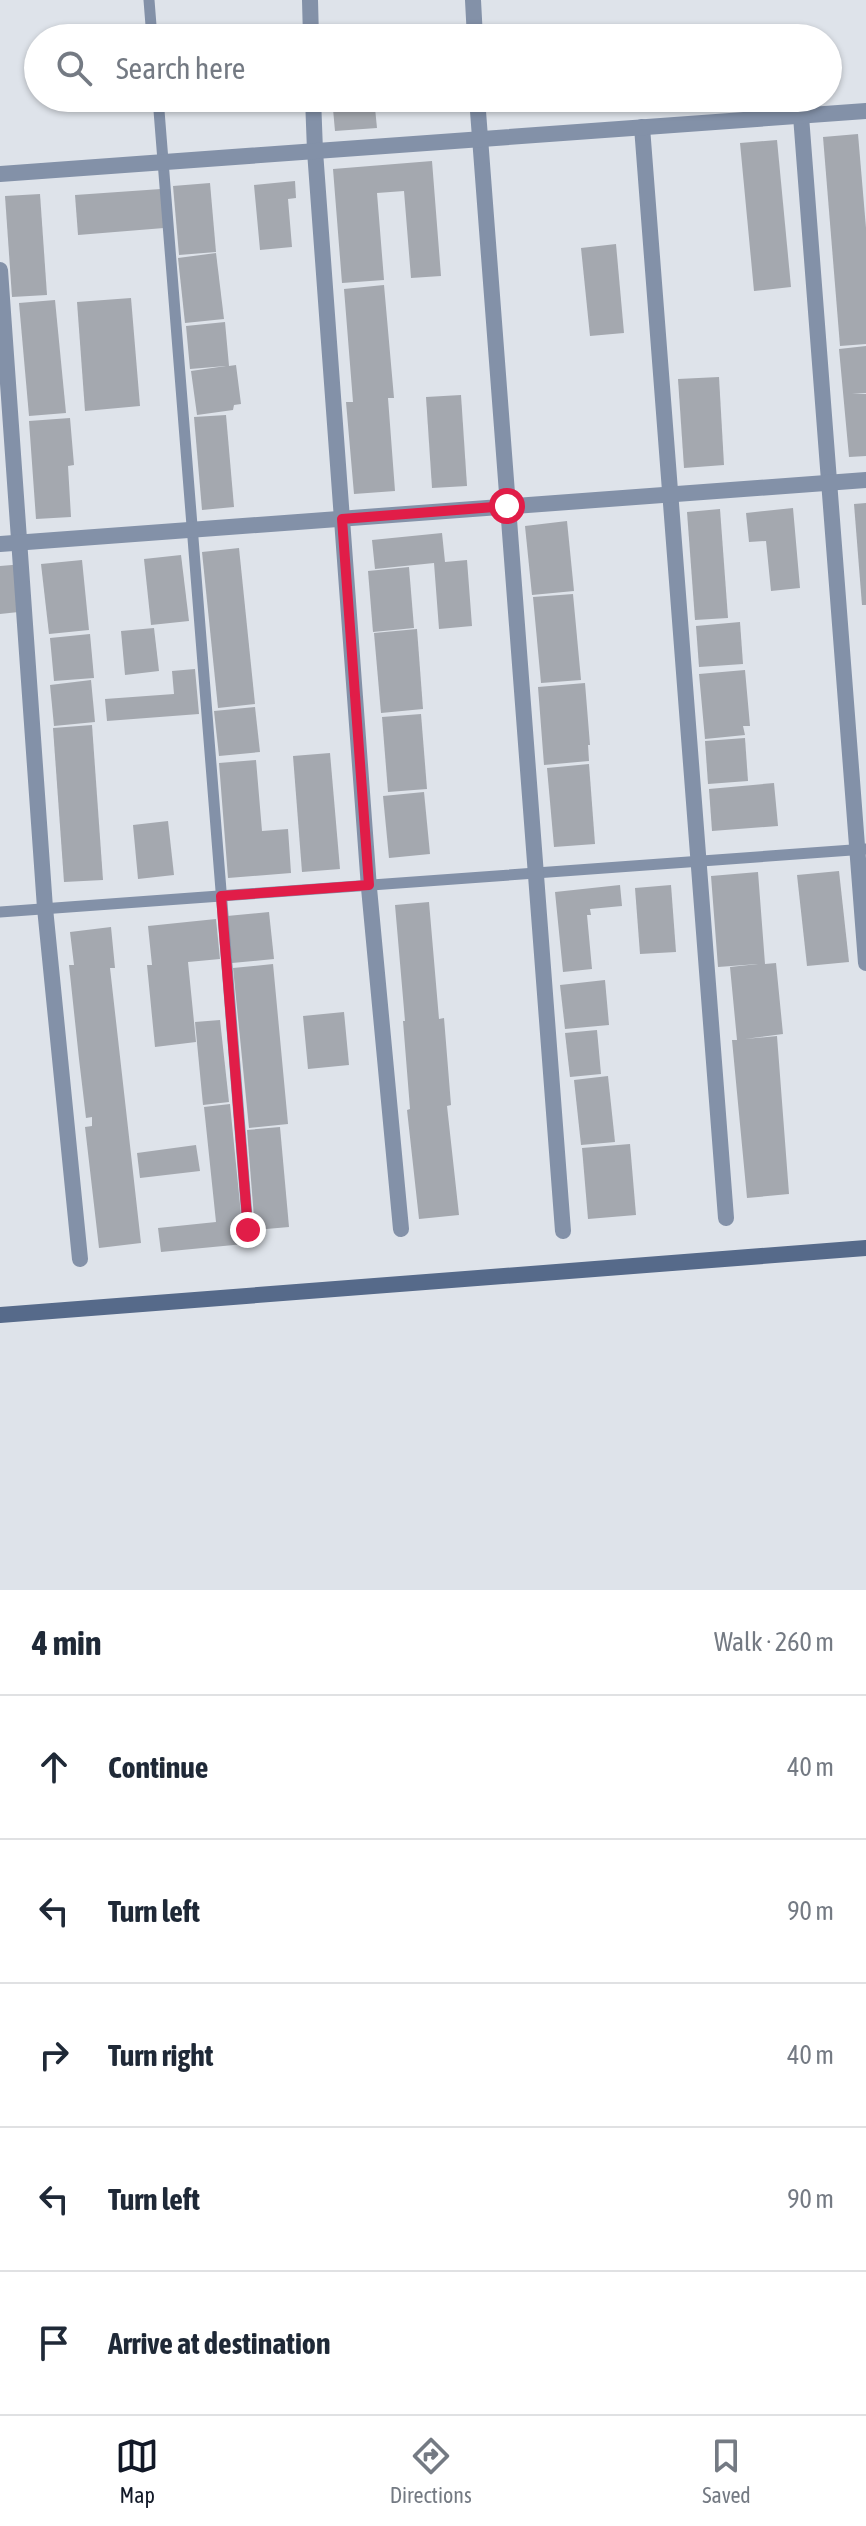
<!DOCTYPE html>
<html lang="en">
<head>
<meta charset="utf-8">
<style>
  body { margin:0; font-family:"Asap Condensed",sans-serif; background:#f6f6f7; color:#1f2937 }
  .stop { position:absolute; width:24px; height:24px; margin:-18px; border:6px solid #e11d48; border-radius:50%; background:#fff }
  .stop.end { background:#e11d48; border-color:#fff; box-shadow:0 2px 8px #0008 }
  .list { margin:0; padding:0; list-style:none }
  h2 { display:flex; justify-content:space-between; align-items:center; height:104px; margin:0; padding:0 32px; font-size:34px }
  h2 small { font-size:26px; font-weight:400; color:#747a83 }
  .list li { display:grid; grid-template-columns:52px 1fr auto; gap:24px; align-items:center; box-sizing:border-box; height:144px; padding:0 32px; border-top:2px solid #e0e1e3 }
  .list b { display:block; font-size:30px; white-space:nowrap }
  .list em { font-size:26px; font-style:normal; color:#747a83 }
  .icon { flex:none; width:44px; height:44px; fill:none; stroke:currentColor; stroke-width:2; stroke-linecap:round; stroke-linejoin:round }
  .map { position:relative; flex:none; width:866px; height:1590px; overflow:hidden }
  .search { position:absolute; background:#fff; box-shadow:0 2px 6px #0004; left:24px; right:24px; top:24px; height:88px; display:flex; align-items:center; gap:20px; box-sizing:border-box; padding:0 28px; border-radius:44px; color:#747a83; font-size:30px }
  .sheet { height:824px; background:#fff }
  nav { display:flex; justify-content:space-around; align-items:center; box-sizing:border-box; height:112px; border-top:2px solid #e0e1e3; background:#fff; font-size:22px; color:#747a83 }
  nav a { display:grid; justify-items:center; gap:4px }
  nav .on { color:#111827 }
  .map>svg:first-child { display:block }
  .building { fill:#a4a8af }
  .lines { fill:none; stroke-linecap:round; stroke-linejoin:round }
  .lane { stroke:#8391a8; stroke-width:11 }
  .street { stroke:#8391a8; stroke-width:16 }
  .secondary { stroke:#566a8a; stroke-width:16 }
  .route { stroke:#e11d48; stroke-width:10 }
</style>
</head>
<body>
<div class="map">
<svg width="866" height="1590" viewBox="0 0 866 1590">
  <rect width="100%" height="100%" fill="#dee3ea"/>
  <g class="building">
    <polygon points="332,98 374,98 377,128 335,131"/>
    <polygon points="858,134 866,228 866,344 840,346 823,137"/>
    <polygon points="777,140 791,287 754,291 740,143"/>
    <polygon points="432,161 441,276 411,278 404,191 377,193 384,280 342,283 333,169"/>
    <polygon points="295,181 296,198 288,199 292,247 260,250 254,185"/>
    <polygon points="210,183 216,252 179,255 173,186"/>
    <polygon points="161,189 164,228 78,235 75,195"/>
    <polygon points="40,194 47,295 12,297 5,196"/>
    <polygon points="616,244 624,333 590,336 581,248"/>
    <polygon points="216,253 224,319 185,323 178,258"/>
    <polygon points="384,285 394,398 388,398 395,491 354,494 346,402 353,402 344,289"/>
    <polygon points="131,298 140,406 85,411 77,302"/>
    <polygon points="55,300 66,413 29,416 19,303"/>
    <polygon points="225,322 229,366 236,365 241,404 234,405 233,410 197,415 191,371 226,366 190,369 186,326"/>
    <polygon points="866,346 866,393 852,394 866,394 866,456 849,457 839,349"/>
    <polygon points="719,377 724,465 684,468 678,379"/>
    <polygon points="461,395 467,486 432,488 426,397"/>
    <polygon points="226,415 234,507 202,510 194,417"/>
    <polygon points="70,418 74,465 68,466 71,517 36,519 29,421"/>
    <polygon points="866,503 866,605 862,605 854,504"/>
    <polygon points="793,508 800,588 771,591 766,541 749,542 746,513"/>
    <polygon points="720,509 728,618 695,620 687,512"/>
    <polygon points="567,521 574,591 532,595 525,526"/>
    <polygon points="442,533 445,562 467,560 472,626 439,629 434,563 375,569 372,540"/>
    <polygon points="239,548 255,704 218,708 202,552"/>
    <polygon points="181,555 189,621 151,625 144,559"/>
    <polygon points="82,560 89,630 49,634 41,564"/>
    <polygon points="24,564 28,611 0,614 0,566"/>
    <polygon points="409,567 414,628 373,632 368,571"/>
    <polygon points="573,594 581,680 541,683 533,597"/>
    <polygon points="740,622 743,664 699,667 696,626"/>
    <polygon points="154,628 159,671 125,675 121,631"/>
    <polygon points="417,629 423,709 381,713 374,633"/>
    <polygon points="90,634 94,678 54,681 50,638"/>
    <polygon points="195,669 199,714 107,721 105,699 174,694 172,671"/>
    <polygon points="745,670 750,726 743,726 745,735 705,739 699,674"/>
    <polygon points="91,680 95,722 54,726 50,685"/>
    <polygon points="585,683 590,745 588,745 589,761 544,765 538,687"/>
    <polygon points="255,707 260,752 219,756 214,711"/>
    <polygon points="421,714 427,789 388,792 382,717"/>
    <polygon points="92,725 103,880 64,882 53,728"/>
    <polygon points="745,738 748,781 708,784 705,741"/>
    <polygon points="330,753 340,869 302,872 293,756"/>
    <polygon points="256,760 262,831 288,829 291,873 228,878 219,763"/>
    <polygon points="589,764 595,844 554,847 547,768"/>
    <polygon points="774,783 778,826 712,831 709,789"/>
    <polygon points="424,792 430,854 389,858 383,796"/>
    <polygon points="168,821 174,875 138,879 133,825"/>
    <polygon points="839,871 849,962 807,966 797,875"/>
    <polygon points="758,872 765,964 776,963 783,1034 745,1039 777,1036 789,1194 747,1198 732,1040 737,1040 730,967 758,964 718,967 711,876"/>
    <polygon points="620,885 622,906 590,909 591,915 587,915 592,969 563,972 555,892"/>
    <polygon points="671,885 676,952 640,954 635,888"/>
    <polygon points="429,902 439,1019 444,1018 451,1105 447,1106 459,1215 419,1219 407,1110 410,1109 403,1021 405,1021 395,905"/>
    <polygon points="269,912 274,959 232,963 227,916"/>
    <polygon points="216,919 220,959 188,962 196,1042 155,1047 147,965 152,965 148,926"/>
    <polygon points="111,927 115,968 110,968 141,1243 99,1248 85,1127 92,1126 92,1117 86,1118 79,1059 69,965 74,965 70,932"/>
    <polygon points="273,964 288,1124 249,1128 233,968"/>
    <polygon points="605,980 609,1025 565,1029 560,985"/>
    <polygon points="344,1012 349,1065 308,1069 303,1016"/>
    <polygon points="220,1020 229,1102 203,1105 195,1022"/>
    <polygon points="597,1030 601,1074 570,1077 565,1033"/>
    <polygon points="608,1076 615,1142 581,1145 574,1080"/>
    <polygon points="230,1104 244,1244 161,1252 158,1228 216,1222 204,1107"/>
    <polygon points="280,1127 289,1227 255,1230 247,1130"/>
    <polygon points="630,1144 636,1215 588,1219 582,1148"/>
    <polygon points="196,1145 200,1171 140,1178 137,1153"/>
  </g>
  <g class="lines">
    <g class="lane">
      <polyline points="149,0 152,38"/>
      <polyline points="158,98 248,1230"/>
      <polyline points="0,912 866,849"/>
    </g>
    <g class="street">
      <polyline points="310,0 311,38"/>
      <polyline points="473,0 475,38"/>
      <polyline points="313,98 315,151 369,888 401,1229"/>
      <polyline points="477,98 563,1231"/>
      <polyline points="801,116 866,963"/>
      <polyline points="642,127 726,1218"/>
      <polyline points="0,174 866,111"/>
      <polyline points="0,270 45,908 80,1259"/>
      <polyline points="0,544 866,480"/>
    </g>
    <polyline class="secondary" points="0,1315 866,1248"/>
  </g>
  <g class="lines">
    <polyline class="route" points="248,1230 221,896 369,885 342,519 507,506"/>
  </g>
</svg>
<div class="stop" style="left:507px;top:506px"></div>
<div class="stop end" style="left:248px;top:1230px"></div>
<div class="search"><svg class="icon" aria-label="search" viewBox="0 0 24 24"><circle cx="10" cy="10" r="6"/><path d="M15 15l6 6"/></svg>Search here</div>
</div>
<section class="sheet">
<h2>4 min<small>Walk · 260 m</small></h2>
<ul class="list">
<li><svg class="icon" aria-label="ahead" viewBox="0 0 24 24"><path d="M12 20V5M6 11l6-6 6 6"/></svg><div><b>Continue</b></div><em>40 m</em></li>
<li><svg class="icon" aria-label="left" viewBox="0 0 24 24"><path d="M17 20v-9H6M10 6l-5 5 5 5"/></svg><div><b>Turn left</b></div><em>90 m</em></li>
<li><svg class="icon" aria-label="right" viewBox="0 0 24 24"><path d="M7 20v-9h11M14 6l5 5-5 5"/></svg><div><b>Turn right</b></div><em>40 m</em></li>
<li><svg class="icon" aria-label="left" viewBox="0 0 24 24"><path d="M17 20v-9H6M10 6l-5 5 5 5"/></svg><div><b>Turn left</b></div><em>90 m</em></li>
<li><svg class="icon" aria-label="arrive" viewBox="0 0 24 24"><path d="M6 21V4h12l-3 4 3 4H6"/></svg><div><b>Arrive at destination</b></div></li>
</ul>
</section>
<nav>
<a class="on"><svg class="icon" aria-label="map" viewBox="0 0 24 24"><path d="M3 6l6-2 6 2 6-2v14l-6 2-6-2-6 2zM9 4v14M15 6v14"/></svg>Map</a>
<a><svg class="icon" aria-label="directions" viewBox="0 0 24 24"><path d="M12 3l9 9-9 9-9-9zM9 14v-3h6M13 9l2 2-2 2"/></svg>Directions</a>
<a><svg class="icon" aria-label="saved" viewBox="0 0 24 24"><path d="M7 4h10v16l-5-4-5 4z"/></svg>Saved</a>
</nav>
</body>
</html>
